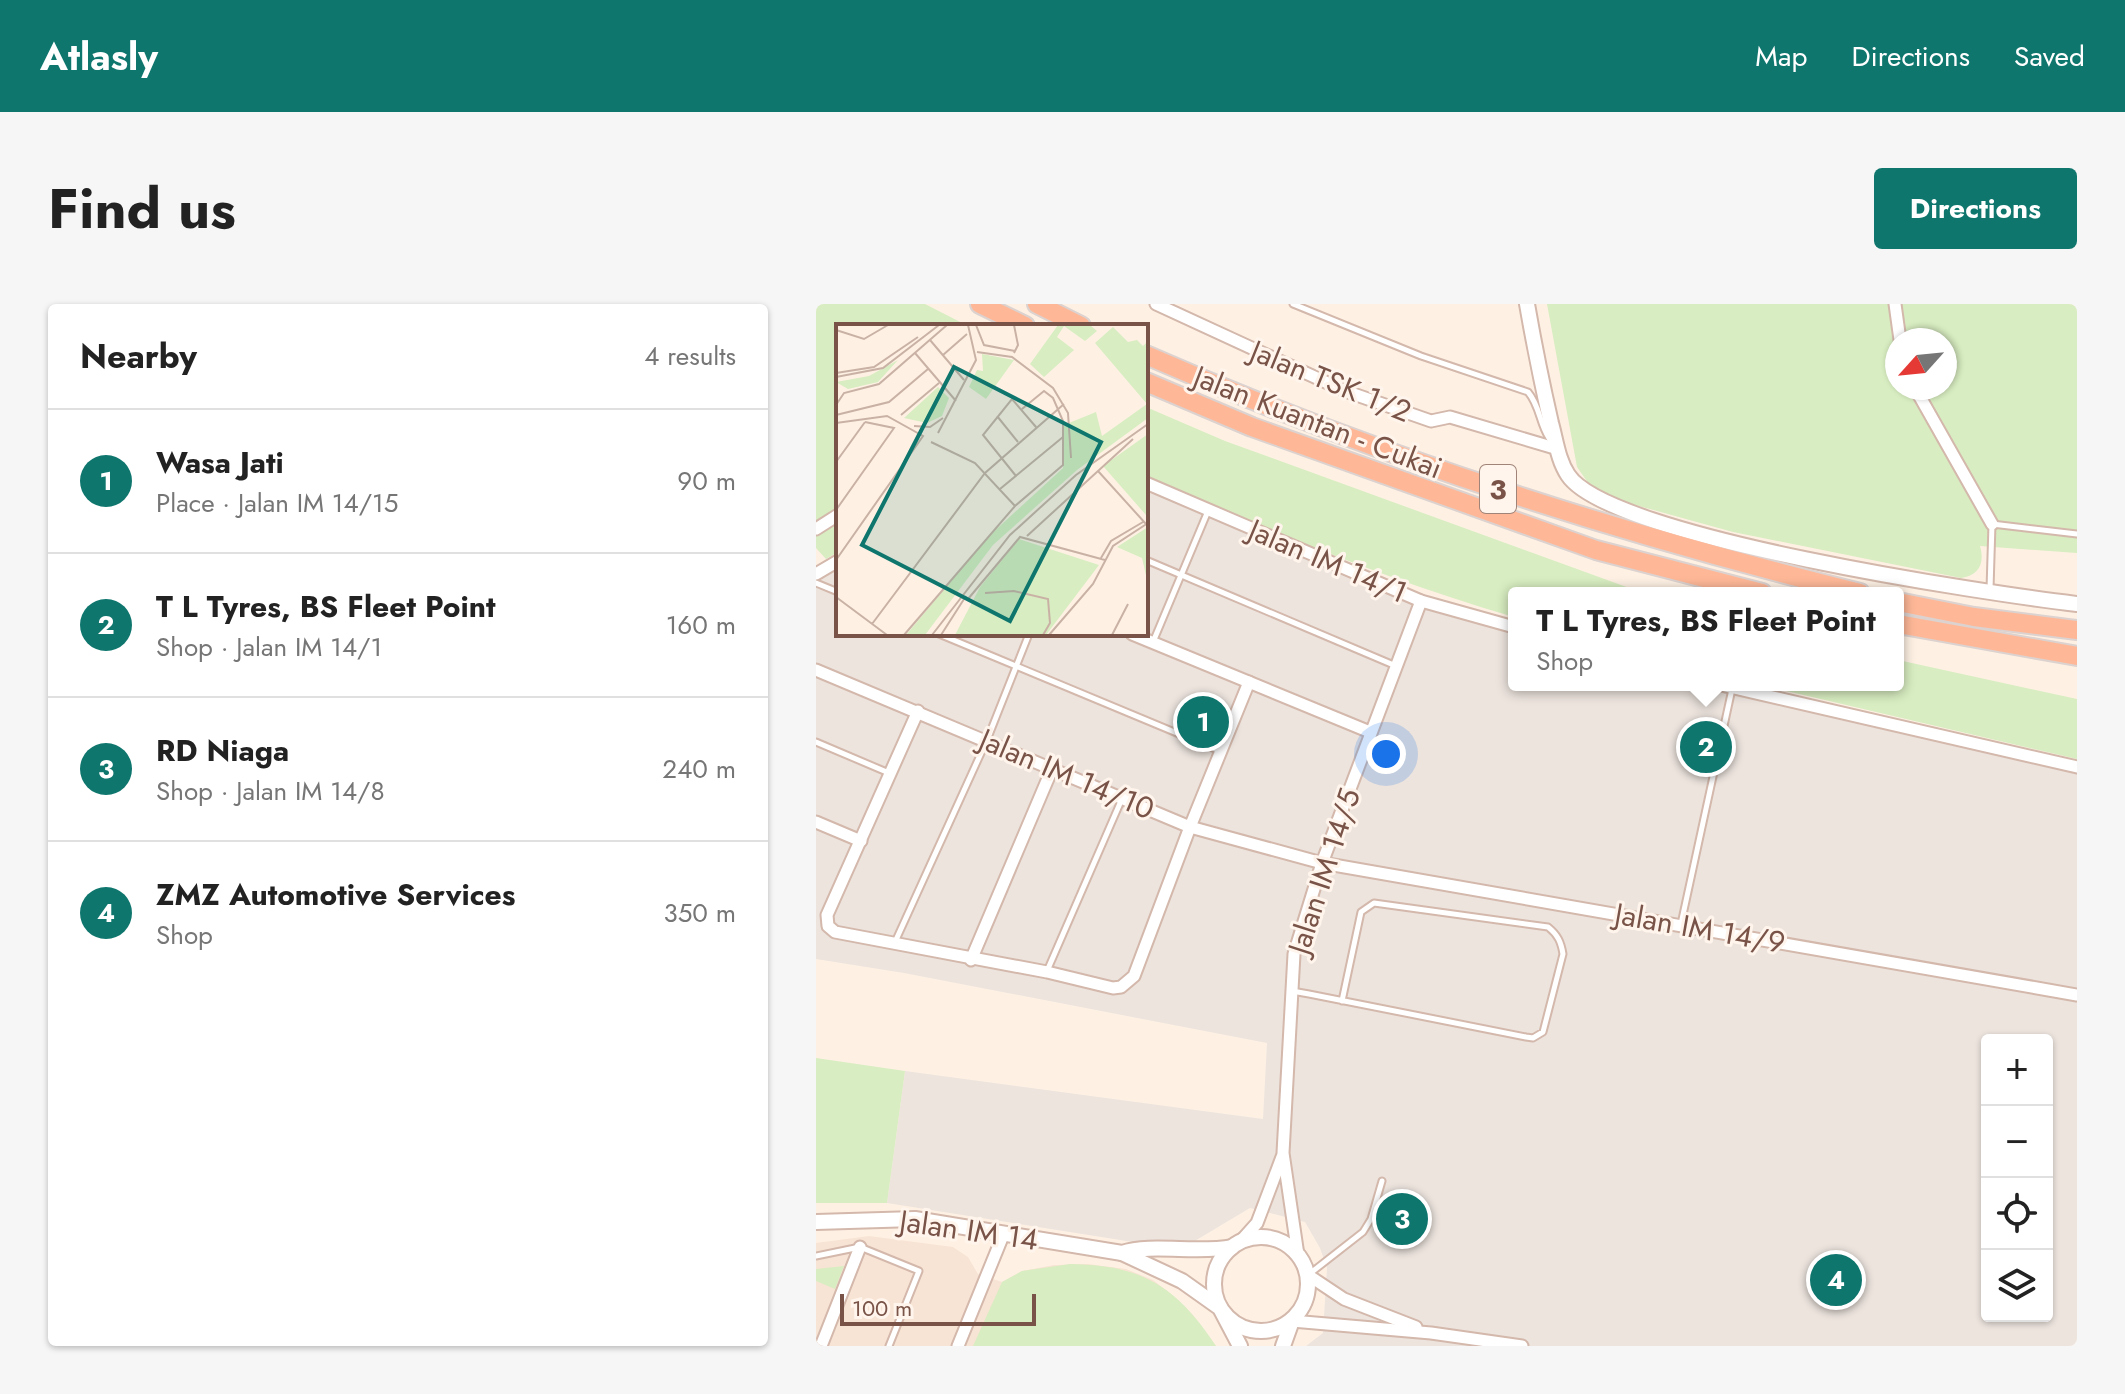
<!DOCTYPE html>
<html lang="en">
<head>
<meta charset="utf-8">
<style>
  body { margin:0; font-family:Jost,sans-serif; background:#f6f6f6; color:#222 }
  .controls { position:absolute; right:24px; bottom:24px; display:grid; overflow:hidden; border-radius:8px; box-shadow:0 2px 6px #0004 }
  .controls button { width:72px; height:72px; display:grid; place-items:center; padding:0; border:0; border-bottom:2px solid #e0e0e0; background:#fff; color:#222; font:40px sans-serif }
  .compass { position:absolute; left:1069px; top:24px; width:72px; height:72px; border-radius:50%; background:#fff; box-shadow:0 2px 6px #0004; rotate:243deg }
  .scale { position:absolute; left:24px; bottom:20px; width:196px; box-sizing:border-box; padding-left:8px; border:4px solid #795347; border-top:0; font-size:22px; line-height:28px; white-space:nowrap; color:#795347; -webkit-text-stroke:6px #fff5ec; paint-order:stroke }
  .you { position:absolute; left:570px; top:450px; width:28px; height:28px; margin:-20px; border:6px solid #fff; border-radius:50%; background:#1a73e8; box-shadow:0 0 0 12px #1a73e833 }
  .badge { display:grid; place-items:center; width:52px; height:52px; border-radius:50%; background:#0f766e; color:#fff; font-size:26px; font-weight:700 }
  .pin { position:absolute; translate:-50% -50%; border:4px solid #fff; box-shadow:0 2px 8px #0006 }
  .popup { position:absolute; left:692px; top:283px; width:396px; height:104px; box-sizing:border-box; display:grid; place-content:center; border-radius:8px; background:#fff; filter:drop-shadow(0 2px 6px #0005); font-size:26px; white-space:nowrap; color:#767676 }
  .popup b { font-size:30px; color:#222 }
  .popup::after { content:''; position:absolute; left:50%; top:100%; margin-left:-16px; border:16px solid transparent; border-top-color:#fff }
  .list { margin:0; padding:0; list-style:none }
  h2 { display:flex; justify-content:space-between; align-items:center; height:104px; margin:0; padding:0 32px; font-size:34px }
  h2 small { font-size:26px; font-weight:400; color:#767676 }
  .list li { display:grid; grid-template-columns:52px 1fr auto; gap:24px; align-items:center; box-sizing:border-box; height:144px; padding:0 32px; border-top:2px solid #e0e0e0 }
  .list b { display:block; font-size:30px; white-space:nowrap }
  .list p { margin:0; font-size:26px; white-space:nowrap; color:#767676 }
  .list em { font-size:26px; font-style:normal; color:#767676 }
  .icon { flex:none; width:44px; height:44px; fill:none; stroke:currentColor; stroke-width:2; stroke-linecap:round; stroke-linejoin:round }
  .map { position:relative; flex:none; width:1261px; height:1042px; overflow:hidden; border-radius:8px }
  header { display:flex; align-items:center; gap:48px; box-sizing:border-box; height:112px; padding:0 40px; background:#0f766e; color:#fff }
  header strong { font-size:38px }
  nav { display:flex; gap:44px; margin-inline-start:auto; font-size:28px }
  .intro { display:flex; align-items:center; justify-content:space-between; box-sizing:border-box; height:192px; padding:0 48px }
  h1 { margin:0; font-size:56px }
  .button { padding:20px 36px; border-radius:8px; background:#0f766e; color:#fff; font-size:28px; font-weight:700 }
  main { display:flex; gap:48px; padding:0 48px }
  aside { flex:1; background:#fff; border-radius:8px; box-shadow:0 2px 6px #0004 }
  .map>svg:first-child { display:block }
  .residential { fill:#f8e4d4 }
  .industrial { fill:#ede4de; fill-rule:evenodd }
  .green { fill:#d8edc1; fill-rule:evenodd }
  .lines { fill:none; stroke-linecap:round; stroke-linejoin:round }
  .service-casing { stroke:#d3b8ab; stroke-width:9 }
  .minor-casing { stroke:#d3b8ab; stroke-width:15 }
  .tertiary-casing { stroke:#d3b8ab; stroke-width:18 }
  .trunk-casing { stroke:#dcd2cf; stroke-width:22 }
  .service { stroke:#fff; stroke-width:5 }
  .minor { stroke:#fff; stroke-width:11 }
  .tertiary { stroke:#fff; stroke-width:14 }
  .trunk { stroke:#feb898; stroke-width:18 }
  .labels { text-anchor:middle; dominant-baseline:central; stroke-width:6; stroke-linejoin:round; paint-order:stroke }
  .shield { fill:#fff5ec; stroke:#a18478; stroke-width:2 }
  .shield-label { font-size:28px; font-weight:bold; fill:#795347 }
  .street-label { font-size:30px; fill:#795347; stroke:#fff5ec }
  .inset-road { fill:none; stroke:#c9b2a5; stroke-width:2 }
  .view { fill:#0f766e; fill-opacity:0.15; stroke:#0f766e; stroke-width:4 }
  .inset-edge { fill:none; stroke:#795347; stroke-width:4 }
</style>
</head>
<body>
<header>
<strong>Atlasly</strong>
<nav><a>Map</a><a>Directions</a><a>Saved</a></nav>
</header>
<div class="intro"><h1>Find us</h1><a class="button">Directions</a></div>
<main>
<aside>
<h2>Nearby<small>4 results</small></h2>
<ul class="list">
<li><span class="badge">1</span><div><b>Wasa Jati</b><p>Place · Jalan IM 14/15</p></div><em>90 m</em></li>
<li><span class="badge">2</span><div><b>T L Tyres, BS Fleet Point</b><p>Shop · Jalan IM 14/1</p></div><em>160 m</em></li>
<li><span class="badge">3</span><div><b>RD Niaga</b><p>Shop · Jalan IM 14/8</p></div><em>240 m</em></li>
<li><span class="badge">4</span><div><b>ZMZ Automotive Services</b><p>Shop</p></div><em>350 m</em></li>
</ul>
</aside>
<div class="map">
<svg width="1261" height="1042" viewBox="0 0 1261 1042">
  <rect width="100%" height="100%" fill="#fef1e4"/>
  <polygon class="residential" points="53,932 137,943 152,953 162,970 186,978 206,967 238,961 272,960 310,965 337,976 356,991 377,1011 400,1042 0,1042 0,939"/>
  <path class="industrial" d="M330,179l275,118 93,26v58h207l356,89v572h-771l17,-13 4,-65 -7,-20 -15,-26 -55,-14 -57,34 -12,3 -23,1 -271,-43 18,-132 358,48 4,-76 -363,-70 -88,-14v-385l22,-13v73h308zM1171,736h60v276h-60z"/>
  <g class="green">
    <polygon points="0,0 109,0 152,22 22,22 22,248 10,255 0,244"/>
    <path d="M731,0h530v249l-97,-7c5,17 -1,30 -19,32l-228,-46 -123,-34 -19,-11 -14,-20zM1081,36h48v48h-48z"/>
    <path d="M330,103l79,34 418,152h-129v24c-126,-37 -248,-87 -368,-140z"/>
    <polygon points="1082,356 1261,395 1261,455 945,381 1082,381"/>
    <polygon points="0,754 89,767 71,899 0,899"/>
    <path d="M254,960c72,1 106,22 146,82h-243l29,-64 20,-11z"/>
    <polygon points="28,962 19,985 0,977 0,965"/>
  </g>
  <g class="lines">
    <defs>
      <g id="service">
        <path d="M477,0l128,52 107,36c12,14 11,31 21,46"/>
        <polyline points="330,256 580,362"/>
        <polyline points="0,279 22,288"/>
        <polyline points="1174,285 1176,220 1261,230"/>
        <polyline points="123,330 404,447"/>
        <polyline points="337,338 392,207"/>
        <polyline points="0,438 73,469"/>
        <polyline points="865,620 916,385"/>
        <polyline points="79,638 171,436 213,330"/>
        <polyline points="231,667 305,497"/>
        <path d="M476,687l17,3 217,43 7,1 10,-6 20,-78c-2,-12 -5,-19 -15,-27l-174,-24 -13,9 -19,89"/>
        <polyline points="0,952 44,943 103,967 73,1042"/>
        <polyline points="492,971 547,928 555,915 566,877"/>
      </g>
      <g id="minor">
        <polyline points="340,0 529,87 615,117 634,113 742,145"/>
        <polyline points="1079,0 1084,36"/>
        <polyline points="1099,84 1176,220"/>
        <polyline points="330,179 605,297 698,323"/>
        <polyline points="0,225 22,211"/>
        <polyline points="0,270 22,257"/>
        <polyline points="316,330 554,428"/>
        <polyline points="0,366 374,523 506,559 1261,691"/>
        <polyline points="905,381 1261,463"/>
        <polyline points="102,407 11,611 12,622 19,628 231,668 297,684 305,683 318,672 374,523 433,378"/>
        <polyline points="0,518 45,537"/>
        <polyline points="155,656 236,465"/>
        <polyline points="424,938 441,919 466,853"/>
        <polyline points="482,951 467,849 478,650 506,559 605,297"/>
        <polyline points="492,971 528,995 600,1023"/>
        <polyline points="476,1017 615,1029 706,1042"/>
        <polyline points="5,1042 44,943"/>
        <polyline points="142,1042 188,929"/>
      </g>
      <g id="tertiary">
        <path d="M711,0c7,40 15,80 24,119 5,18 7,37 17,52 41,63 424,119 509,129"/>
        <path d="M0,918l99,-3 207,34c30,-10 74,1 110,-6"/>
        <circle cx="445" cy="980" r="47"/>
        <polyline points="306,949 366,977 404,1004 424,1042"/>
        <polyline points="467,1042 476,1017"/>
      </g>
      <g id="trunk">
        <polyline points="164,0 209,22"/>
        <polyline points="221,0 265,22"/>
        <path d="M330,51c230,101 470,178 714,238"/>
        <polyline points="330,78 436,123 780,246 946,289"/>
        <polyline points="1082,298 1158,313 1261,326"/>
        <polyline points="1082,320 1261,352"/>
      </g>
    </defs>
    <use href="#service" class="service-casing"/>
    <use href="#minor" class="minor-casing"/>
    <use href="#tertiary" class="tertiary-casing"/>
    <use href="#trunk" class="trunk-casing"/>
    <use href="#service" class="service"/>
    <use href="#minor" class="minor"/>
    <use href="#tertiary" class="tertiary"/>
    <use href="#trunk" class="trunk"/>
  </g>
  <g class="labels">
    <rect class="shield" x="664" y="161" width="36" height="48" rx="6"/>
    <g class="shield-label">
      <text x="682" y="185">3</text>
    </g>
    <g class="street-label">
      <text transform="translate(515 77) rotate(22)">Jalan TSK 1/2</text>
      <text transform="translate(502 118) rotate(21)">Jalan Kuantan - Cukai</text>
      <text transform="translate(512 257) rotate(23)">Jalan IM 14/1</text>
      <text transform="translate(251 470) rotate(23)">Jalan IM 14/10</text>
      <text transform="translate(508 567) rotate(-72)">Jalan IM 14/5</text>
      <text transform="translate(884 624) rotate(10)">Jalan IM 14/9</text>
      <text transform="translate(153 926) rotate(8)">Jalan IM 14</text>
    </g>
  </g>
  <g transform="translate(20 20)">
    <rect width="312" height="312" fill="#fef1e4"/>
    <path d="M222,1h32l7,6 -12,10 -21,-15 -7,11 17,13 -30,27 -14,-13zM277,3l15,15 9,-2 6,6 5,-5v77l-71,52 -84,75 -68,90h-19l83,-99 74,-68 1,-43 32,-13 6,24 45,-32 -52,-61zM146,30l32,6 -28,39 -17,-12 8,-17 6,1zM62,36l-20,22 -30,7 -12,-7 33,-6zM102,63l11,11 -7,18 -15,7 -23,-5zM312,110v81h-2l-43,-49zM312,203v57l-6,-26 -25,-11zM183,215l80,26 -53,70h-91l25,-48z" fill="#d8edc1"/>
    <path class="inset-road" d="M140,1l8,20 31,6M0,6l28,9 24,-14M94,16l34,40M141,28l35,5 41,31 15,25 3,45M79,29l41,48M178,29l4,-8 -4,-20M107,31l24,-21M0,49l38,-6 44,-30M0,53l47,-9 56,-43M0,81l8,-12 35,-9 68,-59M0,91l53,-13 39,-33M65,91l38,-32M161,92l21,26M0,99l51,-7 36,20 -87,124M78,102l16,1 13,-9M102,109l38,-73 -8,-35M95,118l44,21 40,43M0,138l29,-40M262,147l48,53M180,152l-33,-41 29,-36 24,28M164,165l63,-52M0,186l58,-82 -29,-6M191,212l106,-97M265,234l10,-17 32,-19M149,269l29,-2 34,8 2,24 -7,12M0,273l51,38M132,275l52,-62 85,23M36,300l113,-151 79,-69M68,311l111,-129 48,-41v-44l-10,-23 -9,-7 -22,18M96,311l78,-100 66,-60 72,-51M105,311l25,-39M213,311l44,-51 20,-38 35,-23M276,311l16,-31"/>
    <path class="view" d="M118,43l147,75 -91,179 -148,-76z"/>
    <rect width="312" height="312" class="inset-edge"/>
  </g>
</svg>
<div class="controls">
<button>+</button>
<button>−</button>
<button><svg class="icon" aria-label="locate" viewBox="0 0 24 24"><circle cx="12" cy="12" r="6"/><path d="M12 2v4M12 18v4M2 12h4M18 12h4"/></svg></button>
<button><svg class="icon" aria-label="layers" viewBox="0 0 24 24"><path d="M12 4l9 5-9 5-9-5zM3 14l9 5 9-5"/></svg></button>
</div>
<svg class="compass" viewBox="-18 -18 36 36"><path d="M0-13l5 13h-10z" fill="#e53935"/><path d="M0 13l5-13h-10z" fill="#767676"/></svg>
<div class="scale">100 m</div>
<div class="you"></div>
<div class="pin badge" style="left:387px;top:418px">1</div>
<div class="pin badge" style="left:890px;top:443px">2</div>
<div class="popup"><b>T L Tyres, BS Fleet Point</b>Shop</div>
<div class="pin badge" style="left:586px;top:915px">3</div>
<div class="pin badge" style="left:1020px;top:976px">4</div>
</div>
</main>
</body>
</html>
